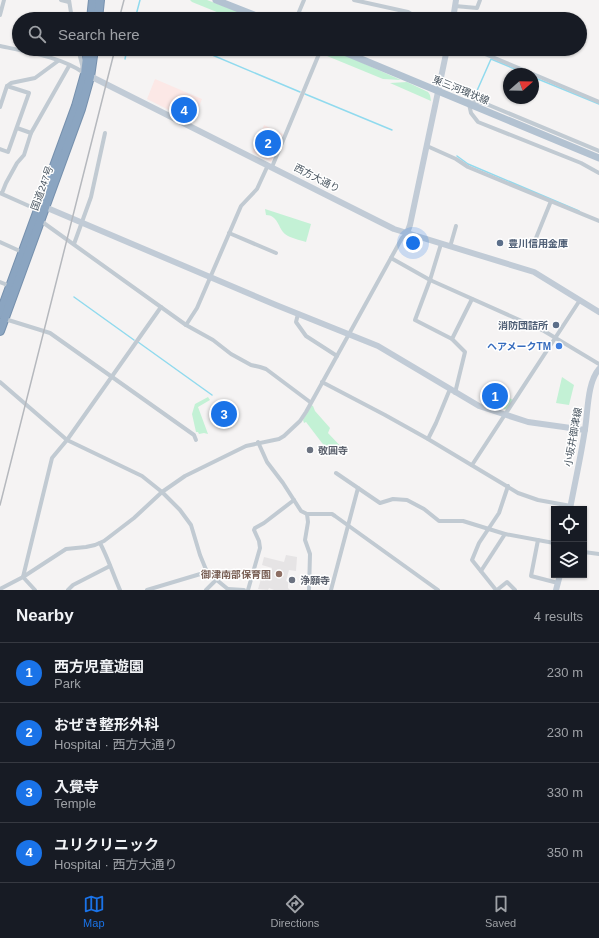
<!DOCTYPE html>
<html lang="en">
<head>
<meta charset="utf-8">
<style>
  body { margin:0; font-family:Helvetica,"Noto Sans JP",sans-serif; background:#242831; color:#f1f3f6 }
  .controls { position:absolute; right:12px; bottom:12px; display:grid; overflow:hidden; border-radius:0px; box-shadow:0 1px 3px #0004 }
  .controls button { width:36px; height:36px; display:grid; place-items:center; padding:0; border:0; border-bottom:1px solid #363941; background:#171b24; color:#f1f3f6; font:20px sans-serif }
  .compass { position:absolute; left:503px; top:68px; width:36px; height:36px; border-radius:50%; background:#171b24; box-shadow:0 1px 3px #0004; rotate:70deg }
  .you { position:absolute; left:413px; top:243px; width:14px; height:14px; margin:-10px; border:3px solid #fff; border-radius:50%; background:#1a73e8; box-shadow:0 0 0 6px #1a73e833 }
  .badge { display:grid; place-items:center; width:26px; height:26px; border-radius:50%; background:#1a73e8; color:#fff; font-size:13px; font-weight:700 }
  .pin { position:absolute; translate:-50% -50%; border:2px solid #fff; box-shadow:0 1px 4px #0006 }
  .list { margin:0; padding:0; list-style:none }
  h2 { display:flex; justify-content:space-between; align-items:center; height:52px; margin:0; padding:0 16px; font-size:17px }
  h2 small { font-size:13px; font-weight:400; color:#9ea1a6 }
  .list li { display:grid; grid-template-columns:26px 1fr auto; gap:12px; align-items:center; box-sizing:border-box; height:60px; padding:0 16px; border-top:1px solid #363941 }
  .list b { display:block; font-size:15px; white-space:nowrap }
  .list p { margin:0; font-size:13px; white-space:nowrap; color:#9ea1a6 }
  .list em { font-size:13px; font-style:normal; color:#9ea1a6 }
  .icon { flex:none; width:22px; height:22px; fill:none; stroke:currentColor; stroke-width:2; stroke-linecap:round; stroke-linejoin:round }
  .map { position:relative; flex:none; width:599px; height:590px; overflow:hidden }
  .search { position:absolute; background:#171b24; box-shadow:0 1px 3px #0004; left:12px; right:12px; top:12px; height:44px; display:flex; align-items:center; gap:10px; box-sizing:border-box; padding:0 14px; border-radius:22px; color:#9ea1a6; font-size:15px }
  .sheet { height:292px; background:#171b24 }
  nav { display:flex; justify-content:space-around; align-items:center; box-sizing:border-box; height:56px; border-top:1px solid #363941; background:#171b24; font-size:11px; color:#9ea1a6 }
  nav a { display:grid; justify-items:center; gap:2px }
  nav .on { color:#1a73e8 }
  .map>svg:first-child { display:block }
  .education { fill:#e6e4e5 }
  .medical { fill:#fce8e6 }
  .green { fill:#c3f1d5 }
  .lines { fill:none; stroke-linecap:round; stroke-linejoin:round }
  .stream { stroke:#90daee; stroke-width:1.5 }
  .highway-casing { stroke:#7690ad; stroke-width:10 }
  .street { stroke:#c1cad2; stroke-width:4 }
  .secondary { stroke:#c1cbd6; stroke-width:6 }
  .primary { stroke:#b3c2d1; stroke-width:7 }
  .highway { stroke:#8ba5c1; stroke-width:8 }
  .rail { stroke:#b5b8bd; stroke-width:1.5 }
  .service-dot { fill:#5c6f8a; stroke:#fff; stroke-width:1.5 }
  .shop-dot { fill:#3f7fe0; stroke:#fff; stroke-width:1.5 }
  .worship-dot { fill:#6b7280; stroke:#fff; stroke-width:1.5 }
  .education-dot { fill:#8d6e63; stroke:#fff; stroke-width:1.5 }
  .labels { text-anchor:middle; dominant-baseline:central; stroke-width:3; stroke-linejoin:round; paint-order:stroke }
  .street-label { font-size:10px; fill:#4a5661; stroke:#fff }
  .service-label { font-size:10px; font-weight:bold; fill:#4e5e75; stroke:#fff; text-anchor:start }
  .shop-label { font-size:10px; font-weight:bold; fill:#366cbe; stroke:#fff; text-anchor:end }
  .worship-label { font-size:10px; font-weight:bold; fill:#5b616d; stroke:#fff; text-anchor:start }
  .education-label { font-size:10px; font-weight:bold; fill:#785e54; stroke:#fff; text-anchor:end }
</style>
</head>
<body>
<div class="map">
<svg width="599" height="590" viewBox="0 0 599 590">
  <rect width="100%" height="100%" fill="#f5f3f3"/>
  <polygon class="education" points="286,555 297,557 296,571 289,570 286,581 288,582 288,588 290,590 274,590 269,588 268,590 258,589 261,579 265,581 266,576 270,577 272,568 262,565 264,557 284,562"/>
  <g class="medical">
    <polygon points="155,79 202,99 193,122 147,99"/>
    <polygon points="264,125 283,134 271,162 252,152"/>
  </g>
  <g class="green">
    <polygon points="190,0 207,0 258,19 234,19 192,2"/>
    <polygon points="310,49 331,49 401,80 383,79"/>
    <polygon points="407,82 428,92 430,95 431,101 390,83"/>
    <path d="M265,209l46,15 -5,18c-6,-2 -16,-4 -21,-8 -7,-6 -7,-19 -19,-19z"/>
    <polygon points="562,377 574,385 569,405 556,403"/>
    <polygon points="492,382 500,386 498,392 513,400 507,410 482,400"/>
    <polygon points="208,397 210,400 198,407 208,434 204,433 199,434 198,432 196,432 192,414 195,404"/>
    <polygon points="311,405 313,406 315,411 330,428 328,433 345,451 342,455 333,448 330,451 322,443 306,422 304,423 303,420"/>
  </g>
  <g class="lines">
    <g class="stream">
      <polyline points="135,19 140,0"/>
      <polyline points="198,49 300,92"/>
      <polyline points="125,59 127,49"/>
      <polyline points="533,77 599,104"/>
      <polyline points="476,93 491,59 527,74"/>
      <polyline points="305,94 392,130"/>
      <polyline points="457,156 468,164 579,211"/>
      <polyline points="74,297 134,340"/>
      <polyline points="138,342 212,395"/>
    </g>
    <defs>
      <g id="highway">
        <polyline points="91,19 93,0"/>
        <polyline points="98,19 100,0"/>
        <polyline points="0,314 76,106 85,74 88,49"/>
        <polyline points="0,331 81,109 90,77 94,49"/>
      </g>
    </defs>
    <use href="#highway" class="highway-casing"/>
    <g class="street">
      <polyline points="61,0 69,2"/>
      <polyline points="69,0 72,19"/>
      <polyline points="354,0 408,12 419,19"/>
      <polyline points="455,6 477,8 480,0"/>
      <polyline points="0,15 4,0"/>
      <polyline points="296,19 304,0"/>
      <path d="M0,46c28,6 61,11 84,27"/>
      <polyline points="78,49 84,72"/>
      <polyline points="473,49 533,74"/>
      <polyline points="533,74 599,102"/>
      <polyline points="466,101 484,103 599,151"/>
      <polyline points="469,104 471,113 478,122 581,163 599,173"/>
      <polyline points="0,107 7,86 11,83 35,78 58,61"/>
      <polyline points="17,128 31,133"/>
      <polyline points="427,146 456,159 468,167 599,221"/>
      <polyline points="0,149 8,152 29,93 7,86"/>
      <polyline points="272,167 319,54 306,49"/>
      <polyline points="0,193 38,210"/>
      <polyline points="2,193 6,183 17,163 24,155 31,133 69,66"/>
      <polyline points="41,221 186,325 213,340 231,354 251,365 260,367 266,369 310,402"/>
      <polyline points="229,233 276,253"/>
      <polyline points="536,238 551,201"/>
      <polyline points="0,242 22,252"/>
      <polyline points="74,244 91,197 105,133"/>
      <polyline points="441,244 430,280 415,320 452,339 465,352 455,393"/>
      <polyline points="450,247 456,226"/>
      <polyline points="391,258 430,280 544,331 599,364"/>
      <polyline points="0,282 10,286"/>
      <polyline points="298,314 296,322 306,336 337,356"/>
      <polyline points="5,319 50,333 194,435 196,440"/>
      <polyline points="186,325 197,308 241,206 257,189 268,165"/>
      <polyline points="452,339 472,299"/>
      <polyline points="0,382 67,440 142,476 162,492 180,510 191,525 200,555 207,572 229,590"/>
      <polyline points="322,382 385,415 428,439 518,493 538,500 571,506"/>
      <polyline points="428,439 436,423 450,389"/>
      <polyline points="258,442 267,462 283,483 301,511 307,514 332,514 335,516 438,590"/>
      <polyline points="472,465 580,300"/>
      <polyline points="336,473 380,503 393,499 407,500 424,509 439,521 463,521 505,534 554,543"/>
      <polyline points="307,514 308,522 305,540 310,554 309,590"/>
      <polyline points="538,540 531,576 558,583"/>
      <path d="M100,543c8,15 13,31 20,47"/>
      <polyline points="584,552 599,554"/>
      <polyline points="481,571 505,534"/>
      <polyline points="212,575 233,571 252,575"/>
      <polyline points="23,577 52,458 67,440 161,307"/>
      <polyline points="23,577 35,590"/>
      <polyline points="0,589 23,577 66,549 86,547 95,545 104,541 134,518 162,492 185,476 246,446 279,439 284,436 300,421 306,412 402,238 407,233"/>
      <polyline points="228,589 244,590"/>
      <polyline points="68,590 73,585 110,566"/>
      <polyline points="147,590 207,572"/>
      <polyline points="206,590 217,579"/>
      <polyline points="248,590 260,548 259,541 254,530 255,528 264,523 294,500"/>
      <polyline points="331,590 358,488"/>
      <polyline points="496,590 472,560 479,543 499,513 508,486"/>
      <polyline points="497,590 507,582 515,590"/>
    </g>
    <g class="secondary">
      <polyline points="453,19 456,0"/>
      <polyline points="88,75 394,229 534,272 599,312"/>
      <polyline points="45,207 276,305 378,346 479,406 528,422 585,430"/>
      <polyline points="407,233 410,225 447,49"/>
      <path d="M570,509c5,-27 11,-53 15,-80 3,-17 2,-46 14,-60"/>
      <polyline points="556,590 560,575"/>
    </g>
    <g class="primary">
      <polyline points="216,0 264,19"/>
      <polyline points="337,49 599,158"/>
    </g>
    <use href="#highway" class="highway"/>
    <g class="rail">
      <polyline points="119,19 124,0"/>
      <polyline points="0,505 115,49"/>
    </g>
  </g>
  <g class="service-dot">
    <circle cx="500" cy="243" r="4"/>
    <circle cx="556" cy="325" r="4"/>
  </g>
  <circle class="shop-dot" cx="559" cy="346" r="4"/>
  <g class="worship-dot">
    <circle cx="310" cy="450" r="4"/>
    <circle cx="292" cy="580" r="4"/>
  </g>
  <circle class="education-dot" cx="279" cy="574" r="4"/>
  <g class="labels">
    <g class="street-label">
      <text transform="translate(461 90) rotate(22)">東三河環状線</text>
      <text transform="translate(317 178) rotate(27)">西方大通り</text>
      <text transform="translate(42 188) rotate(-70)">国道247号</text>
      <text transform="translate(573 437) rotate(-80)">小坂井御津線</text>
    </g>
    <g class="service-label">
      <text x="508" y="243">豊川信用金庫</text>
      <text x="548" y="325" text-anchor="end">消防団詰所</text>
    </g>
    <g class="shop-label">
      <text x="551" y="346">ヘアメークTM</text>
    </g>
    <g class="worship-label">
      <text x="318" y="450">敬圓寺</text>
      <text x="300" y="580">浄願寺</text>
    </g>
    <g class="education-label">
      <text x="271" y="574">御津南部保育園</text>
    </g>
  </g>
</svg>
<div class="controls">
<button><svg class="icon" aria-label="locate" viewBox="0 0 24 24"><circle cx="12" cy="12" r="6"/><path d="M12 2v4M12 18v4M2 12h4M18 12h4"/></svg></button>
<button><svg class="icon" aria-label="layers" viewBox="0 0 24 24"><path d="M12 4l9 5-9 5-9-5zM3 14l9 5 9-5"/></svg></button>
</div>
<svg class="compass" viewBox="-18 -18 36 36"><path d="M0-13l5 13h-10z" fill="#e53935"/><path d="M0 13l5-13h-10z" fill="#9ea1a6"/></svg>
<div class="you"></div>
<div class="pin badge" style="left:495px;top:396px">1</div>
<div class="pin badge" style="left:268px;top:143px">2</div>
<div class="pin badge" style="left:224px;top:414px">3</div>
<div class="pin badge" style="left:184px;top:110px">4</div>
<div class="search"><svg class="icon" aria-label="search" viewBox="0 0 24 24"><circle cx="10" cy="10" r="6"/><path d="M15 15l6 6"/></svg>Search here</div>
</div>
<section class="sheet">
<h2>Nearby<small>4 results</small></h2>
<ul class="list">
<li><span class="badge">1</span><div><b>西方児童遊園</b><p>Park</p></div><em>230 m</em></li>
<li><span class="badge">2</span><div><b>おぜき整形外科</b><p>Hospital · 西方大通り</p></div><em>230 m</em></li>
<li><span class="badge">3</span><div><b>入覺寺</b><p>Temple</p></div><em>330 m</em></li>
<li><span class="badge">4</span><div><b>ユリクリニック</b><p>Hospital · 西方大通り</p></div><em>350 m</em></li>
</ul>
</section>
<nav>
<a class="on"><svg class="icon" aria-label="map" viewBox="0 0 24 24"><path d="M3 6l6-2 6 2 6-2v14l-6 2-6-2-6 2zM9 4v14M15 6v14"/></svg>Map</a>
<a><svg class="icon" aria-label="directions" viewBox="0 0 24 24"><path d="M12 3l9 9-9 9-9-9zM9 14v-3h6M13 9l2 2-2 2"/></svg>Directions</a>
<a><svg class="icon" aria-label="saved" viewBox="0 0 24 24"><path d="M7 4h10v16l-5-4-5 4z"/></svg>Saved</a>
</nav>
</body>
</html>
